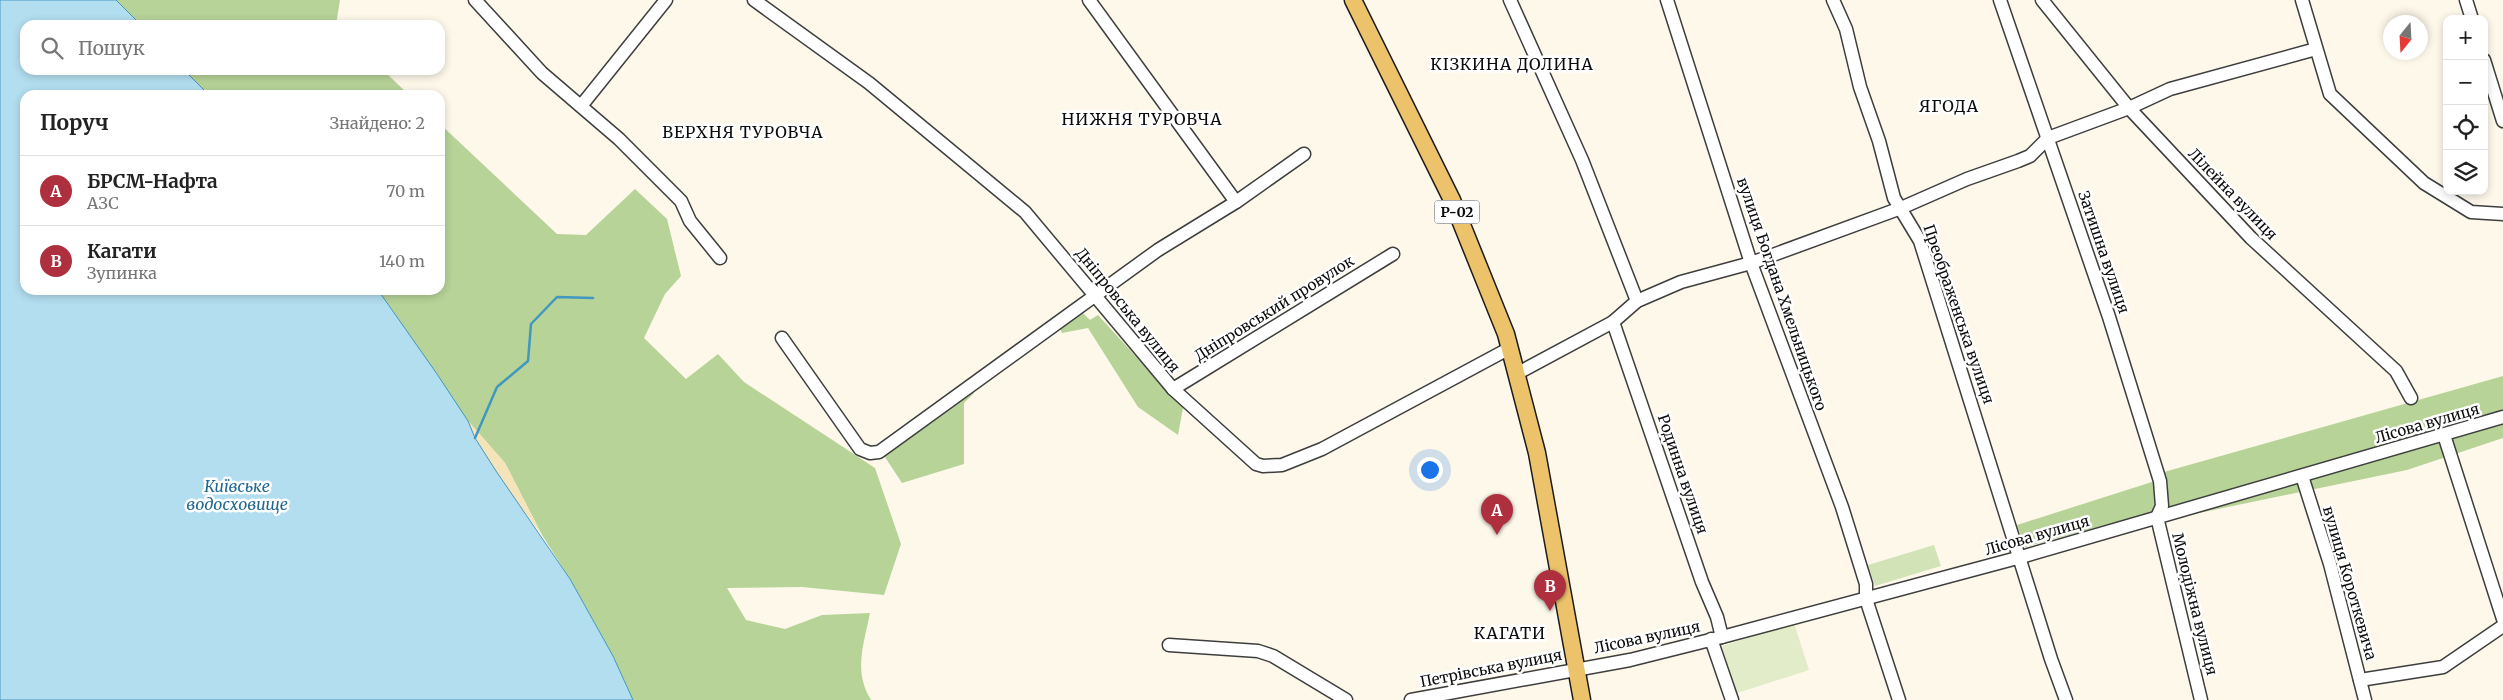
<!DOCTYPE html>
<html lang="uk">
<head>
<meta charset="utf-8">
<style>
  body { margin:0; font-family:Merriweather,serif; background:#f6f6f6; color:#222 }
  .controls { position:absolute; right:15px; top:15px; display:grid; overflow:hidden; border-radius:10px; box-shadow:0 2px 8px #0003 }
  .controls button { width:45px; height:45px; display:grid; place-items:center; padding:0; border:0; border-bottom:1px solid #e0e0e0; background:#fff; color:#222; font:25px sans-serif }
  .compass { position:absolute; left:2383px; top:15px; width:45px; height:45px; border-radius:50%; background:#fff; box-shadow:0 2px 8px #0003; rotate:198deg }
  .you { position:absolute; left:1429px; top:469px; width:18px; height:18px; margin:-12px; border:4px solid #fff; border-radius:50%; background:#1a73e8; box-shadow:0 0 0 8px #1a73e833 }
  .badge { display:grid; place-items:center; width:32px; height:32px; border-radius:50%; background:#ae303f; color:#fff; font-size:16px; font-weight:700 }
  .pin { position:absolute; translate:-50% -41px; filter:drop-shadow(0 1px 2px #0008) }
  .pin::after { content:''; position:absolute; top:26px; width:18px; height:15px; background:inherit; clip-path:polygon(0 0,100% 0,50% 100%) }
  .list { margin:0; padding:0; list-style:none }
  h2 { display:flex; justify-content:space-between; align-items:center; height:65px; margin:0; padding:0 20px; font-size:21px }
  h2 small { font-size:16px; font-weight:400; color:#767676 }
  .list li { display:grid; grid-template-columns:32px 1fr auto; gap:15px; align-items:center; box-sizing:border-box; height:70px; padding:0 20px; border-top:1px solid #e0e0e0 }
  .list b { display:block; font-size:19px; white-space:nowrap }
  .list p { margin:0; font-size:16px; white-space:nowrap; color:#767676 }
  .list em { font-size:16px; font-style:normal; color:#767676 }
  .icon { flex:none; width:28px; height:28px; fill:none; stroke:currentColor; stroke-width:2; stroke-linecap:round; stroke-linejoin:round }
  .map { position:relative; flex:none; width:2503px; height:700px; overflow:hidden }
  .search { position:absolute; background:#fff; box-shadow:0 2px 8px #0003; left:20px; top:20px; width:425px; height:55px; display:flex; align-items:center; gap:12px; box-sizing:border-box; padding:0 18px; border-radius:15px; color:#767676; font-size:19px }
  .panel { position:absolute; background:#fff; box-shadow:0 2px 8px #0003; left:20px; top:90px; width:425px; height:205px; border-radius:15px }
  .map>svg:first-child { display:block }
  .green { fill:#d2e4b7 }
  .forest { fill:#b7d398 }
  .sand { fill:#f5e4ba }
  .pitch { fill:#e2ecc8 }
  .water { fill:#b3def0; stroke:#4197c0 }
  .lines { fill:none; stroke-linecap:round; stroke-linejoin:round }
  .stream { stroke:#4197c0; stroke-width:2.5 }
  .minor-casing { stroke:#3e3e3e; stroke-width:15 }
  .major-casing { stroke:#1c1c1c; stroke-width:19 }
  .minor { stroke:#fff; stroke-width:12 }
  .major { stroke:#ecc36b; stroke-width:16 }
  .labels { text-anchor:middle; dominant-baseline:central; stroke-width:5; stroke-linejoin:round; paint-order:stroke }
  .shield { fill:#fff; stroke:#545454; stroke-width:1 }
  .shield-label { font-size:14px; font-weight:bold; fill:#0b0b0b }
  .street-label { font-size:15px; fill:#0b0b0b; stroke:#fff }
  .neighbourhood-label { font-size:16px; letter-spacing:1px; fill:#0b0b0b; stroke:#fff }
  .water-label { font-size:16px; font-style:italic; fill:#206890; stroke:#fff }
</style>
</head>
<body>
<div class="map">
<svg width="2503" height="700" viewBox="0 0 2503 700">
  <rect width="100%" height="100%" fill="#fdf8ea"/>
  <polygon class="green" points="1934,545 1941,566 1875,586 1868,565"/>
  <g class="forest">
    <polygon points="116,0 340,0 336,25 141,25"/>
    <polygon points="184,70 383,70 409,95 209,95"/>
    <path d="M440,124l117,110 29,1 49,-46 32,30 14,57 -16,18 -21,44 42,41 32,-25 26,28 131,86 26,76 -17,51 -82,-8 -75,1 19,32 39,9 37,-14 48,-2c-6,31 -17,58 1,87h-238l-20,-44 -43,-77 -28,-44 -37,-72 -37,-42 -90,-131h62z"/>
    <polygon points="1081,311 1090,320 1098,315 1183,408 1178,435 1138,407 1088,328 1062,333 1059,326"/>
    <polygon points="2503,376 2503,438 2407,470 2165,520 2164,472"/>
    <polygon points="973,389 974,393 964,403 964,464 902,483 883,454"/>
    <polygon points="2155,481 2157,502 2153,512 2025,547 2017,525"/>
  </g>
  <path class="sand" d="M468,421l37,42 37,72c-27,-36 -57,-73 -74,-114z"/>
  <polygon class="pitch" points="1794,623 1809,670 1737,693 1722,646"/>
  <polygon class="water" points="0,0 116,0 141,25 25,25 25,70 184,70 209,95 25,95 25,290 378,290 437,374 468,421 475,438 496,471 570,579 613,656 633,700 0,700"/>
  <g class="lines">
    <polyline class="stream" points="475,438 497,387 528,361 531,324 557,297 593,298"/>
    <defs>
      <g id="minor">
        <polyline points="475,0 542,73 619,139 681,201 690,221 720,258"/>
        <polyline points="754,0 869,83 1025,212 1173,389 1256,464 1263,466 1282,465 1322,449 1510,348"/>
        <polyline points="1089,0 1236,202"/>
        <polyline points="1510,0 1582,160 1637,301"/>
        <polyline points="1667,0 1751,263 1842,507 1866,584 1866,599 1899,700"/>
        <polyline points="1833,0 1846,29 1860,87 1879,141 1894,198 1920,241 2051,659 2066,700"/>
        <polyline points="2000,0 2109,317 2160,481 2162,506 2157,517 2201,700"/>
        <polyline points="2042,0 2129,108 2251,238 2396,371 2411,398"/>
        <polyline points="2302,0 2330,94 2424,183 2471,212 2503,214"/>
        <polyline points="2466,0 2472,19"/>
        <polyline points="2484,60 2503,121"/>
        <polyline points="581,106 666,0"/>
        <polyline points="1613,322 1702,582 1717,617 1722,637"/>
        <polyline points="782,338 860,449 870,453 879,452 1158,250 1236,202 1304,154"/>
        <polyline points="1518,373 1613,322 1637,301 1681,282 1751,263 1901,208 1967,179 2018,161 2030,156 2048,138 2129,108 2170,89 2316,49"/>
        <polyline points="1173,389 1393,254"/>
        <polyline points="2444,435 2503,619"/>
        <polyline points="2302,476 2330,564 2365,700"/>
        <polyline points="1711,639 1732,700"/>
        <polyline points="1169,645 1258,651 1273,656 1346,700"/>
        <polyline points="2360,680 2443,667 2503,626"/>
        <polyline points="1411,700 1630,660 1722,637 2021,557 2503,417"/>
      </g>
      <polyline id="major" points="1353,0 1452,200 1506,334 1537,453 1582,700"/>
    </defs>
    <use href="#minor" class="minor-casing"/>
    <use href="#major" class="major-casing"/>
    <use href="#minor" class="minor"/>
    <use href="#major" class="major"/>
  </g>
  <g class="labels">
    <rect class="shield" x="1434.5" y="200.5" width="45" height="23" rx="4"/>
    <g class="shield-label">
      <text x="1457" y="212">Р-02</text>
    </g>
    <g class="street-label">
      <text transform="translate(2233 194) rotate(46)">Лілейна вулиця</text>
      <text transform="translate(2104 252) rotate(71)">Затишна вулиця</text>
      <text transform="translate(1782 294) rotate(71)">вулиця Богдана Хмельницького</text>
      <text transform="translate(1274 308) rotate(-32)">Дніпровський провулок</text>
      <text transform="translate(1128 310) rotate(51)">Дніпровська вулиця</text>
      <text transform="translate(1959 314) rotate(71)">Преображенська вулиця</text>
      <text transform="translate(2427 423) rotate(-16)">Лісова вулиця</text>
      <text transform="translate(1683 474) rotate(71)">Родинна вулиця</text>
      <text transform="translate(2037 535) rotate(-16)">Лісова вулиця</text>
      <text transform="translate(2350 583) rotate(74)">вулиця Короткевича</text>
      <text transform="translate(2195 604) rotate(76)">Молодіжна вулиця</text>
      <text transform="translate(1647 637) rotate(-12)">Лісова вулиця</text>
      <text transform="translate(1491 668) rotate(-11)">Петрівська вулиця</text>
    </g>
    <g class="neighbourhood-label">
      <text x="1512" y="64">КІЗКИНА ДОЛИНА</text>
      <text x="1949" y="106">ЯГОДА</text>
      <text x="1142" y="119">НИЖНЯ ТУРОВЧА</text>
      <text x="743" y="132">ВЕРХНЯ ТУРОВЧА</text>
      <text x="1510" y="633">КАГАТИ</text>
    </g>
    <g class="water-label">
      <text x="237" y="486">Київське<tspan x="237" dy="18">водосховище</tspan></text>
    </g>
  </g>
</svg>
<div class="controls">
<button>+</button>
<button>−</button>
<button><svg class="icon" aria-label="locate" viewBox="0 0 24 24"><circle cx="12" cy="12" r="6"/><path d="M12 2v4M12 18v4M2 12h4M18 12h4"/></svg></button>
<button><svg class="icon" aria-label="layers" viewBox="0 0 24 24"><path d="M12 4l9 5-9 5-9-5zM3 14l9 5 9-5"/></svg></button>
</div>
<svg class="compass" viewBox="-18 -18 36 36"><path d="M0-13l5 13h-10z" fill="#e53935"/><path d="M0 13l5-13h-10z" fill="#767676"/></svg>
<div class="you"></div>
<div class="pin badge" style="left:1497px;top:535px">A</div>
<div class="pin badge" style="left:1550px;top:611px">B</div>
<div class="search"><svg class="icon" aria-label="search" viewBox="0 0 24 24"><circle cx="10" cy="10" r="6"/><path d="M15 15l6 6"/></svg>Пошук</div>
<section class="panel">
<h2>Поруч<small>Знайдено: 2</small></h2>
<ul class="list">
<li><span class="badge">A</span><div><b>БРСМ-Нафта</b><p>АЗС</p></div><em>70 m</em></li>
<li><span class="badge">B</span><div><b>Кагати</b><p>Зупинка</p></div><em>140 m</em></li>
</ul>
</section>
</div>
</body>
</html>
